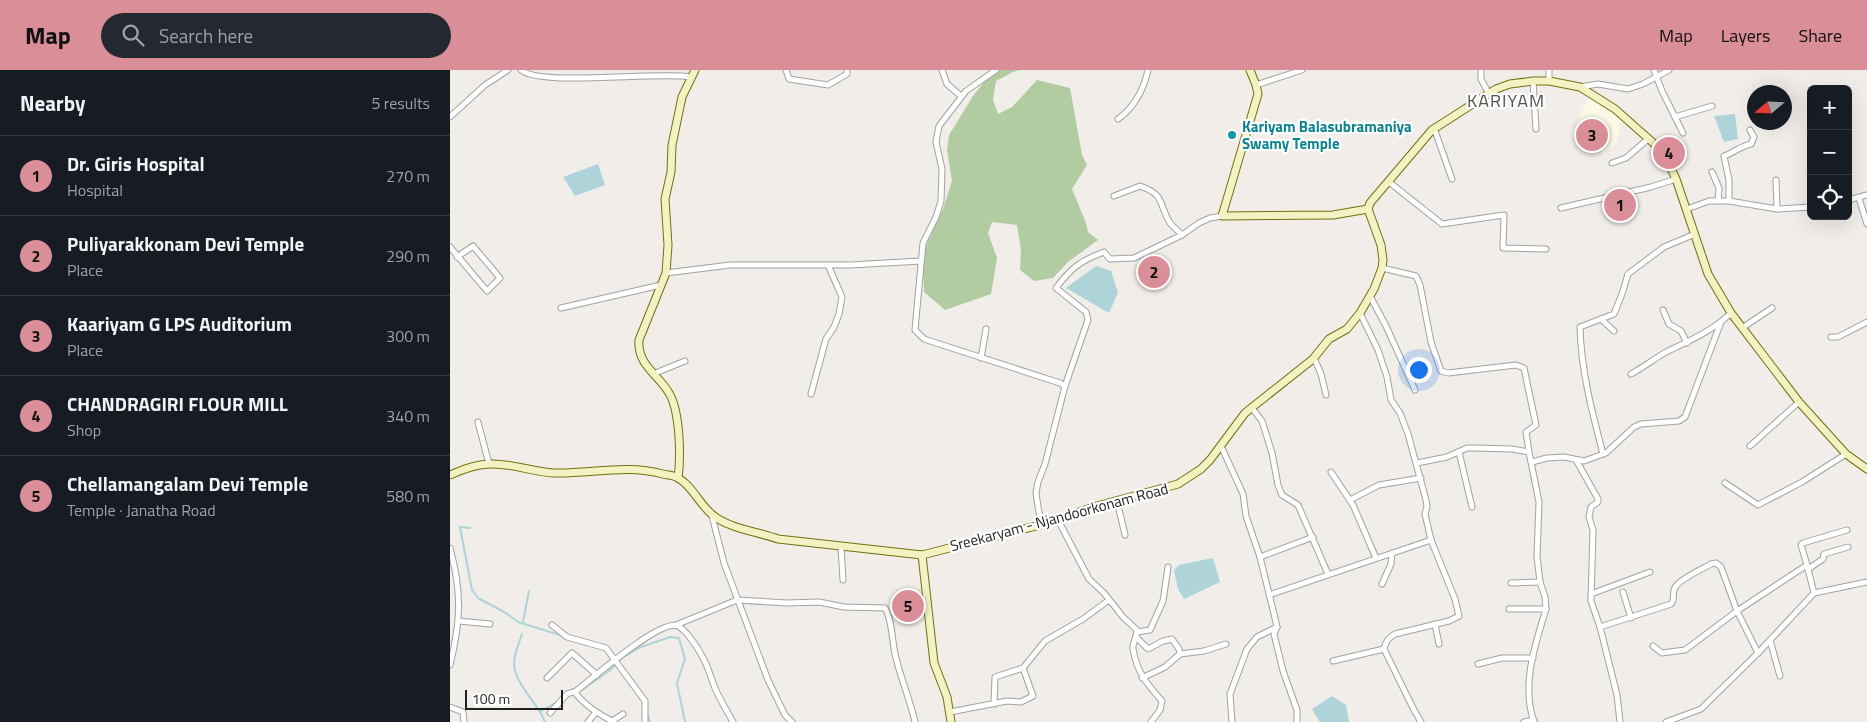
<!DOCTYPE html>
<html lang="en">
<head>
<meta charset="utf-8">
<style>
  body { margin:0; font-family:"Titillium Web",sans-serif; background:#242831; color:#f1f3f6 }
  .controls { position:absolute; right:15px; top:15px; display:grid; overflow:hidden; border-radius:8px; box-shadow:0 5px 20px #0002 }
  .controls button { width:45px; height:45px; display:grid; place-items:center; padding:0; border:0; border-bottom:1px solid #363941; background:#171b24; color:#f1f3f6; font:25px sans-serif }
  .compass { position:absolute; left:1297px; top:15px; width:45px; height:45px; border-radius:50%; background:#171b24; box-shadow:0 5px 20px #0002; rotate:251deg }
  .scale { position:absolute; left:15px; bottom:12px; width:98px; box-sizing:border-box; padding-left:5px; border:2px solid #212121; border-top:0; font-size:14px; line-height:18px; white-space:nowrap; color:#212121; -webkit-text-stroke:4px #fff; paint-order:stroke }
  .you { position:absolute; left:968px; top:299px; width:18px; height:18px; margin:-12px; border:4px solid #fff; border-radius:50%; background:#1a73e8; box-shadow:0 0 0 8px #1a73e833 }
  .badge { display:grid; place-items:center; width:32px; height:32px; border-radius:50%; background:#da8e98; color:#111; font-size:16px; font-weight:700 }
  .pin { position:absolute; translate:-50% -50%; border:2px solid #fff; box-shadow:0 1px 5px #0006 }
  .list { margin:0; padding:0; list-style:none }
  h2 { display:flex; justify-content:space-between; align-items:center; height:65px; margin:0; padding:0 20px; font-size:21px }
  h2 small { font-size:16px; font-weight:400; color:#9ea1a6 }
  .list li { display:grid; grid-template-columns:32px 1fr auto; gap:15px; align-items:center; box-sizing:border-box; height:80px; padding:0 20px; border-top:1px solid #363941 }
  .list b { display:block; font-size:19px; white-space:nowrap }
  .list p { margin:0; font-size:16px; white-space:nowrap; color:#9ea1a6 }
  .list em { font-size:16px; font-style:normal; color:#9ea1a6 }
  .icon { flex:none; width:28px; height:28px; fill:none; stroke:currentColor; stroke-width:2; stroke-linecap:round; stroke-linejoin:round }
  .map { position:relative; flex:none; width:1417px; height:652px; overflow:hidden }
  header { display:flex; align-items:center; gap:30px; box-sizing:border-box; height:70px; padding:0 25px; background:#da8e98; color:#111 }
  header strong { font-size:24px }
  nav { display:flex; gap:28px; margin-inline-start:auto; font-size:18px }
  .search { width:350px; height:45px; background:#242831; display:flex; align-items:center; gap:12px; box-sizing:border-box; padding:0 18px; border-radius:28px; color:#9ea1a6; font-size:19px }
  main { display:flex }
  aside { flex:1; background:#171b24 }
  .map>svg:first-child { display:block }
  .education { fill:#fcfae6 }
  .forest { fill:#b2cca2 }
  .water { fill:#aed4da }
  .lines { fill:none; stroke-linecap:round; stroke-linejoin:round }
  .stream { stroke:#aed4da; stroke-width:2 }
  .street-casing { stroke:#a2a2a2; stroke-width:7 }
  .secondary-casing { stroke:#707110; stroke-width:9 }
  .street { stroke:#fff; stroke-width:5 }
  .secondary { stroke:#f4f2c3; stroke-width:7 }
  .culture-dot { fill:#0f9aa8; stroke:#fff; stroke-width:2 }
  .labels { text-anchor:middle; dominant-baseline:central; stroke-width:4.5; stroke-linejoin:round; paint-order:stroke }
  .culture-label { font-size:15px; font-weight:bold; fill:#0d838f; stroke:#fff; text-anchor:start }
  .street-label { font-size:15px; fill:#212121; stroke:#fff }
  .quarter-label { font-size:18px; letter-spacing:1px; fill:#545454; stroke:#fff }
</style>
</head>
<body>
<header>
<strong>Map</strong>
<div class="search"><svg class="icon" aria-label="search" viewBox="0 0 24 24"><circle cx="10" cy="10" r="6"/><path d="M15 15l6 6"/></svg>Search here</div>
<nav><a>Map</a><a>Layers</a><a>Share</a></nav>
</header>
<main>
<aside>
<h2>Nearby<small>5 results</small></h2>
<ul class="list">
<li><span class="badge">1</span><div><b>Dr. Giris Hospital</b><p>Hospital</p></div><em>270 m</em></li>
<li><span class="badge">2</span><div><b>Puliyarakkonam Devi Temple</b><p>Place</p></div><em>290 m</em></li>
<li><span class="badge">3</span><div><b>Kaariyam G LPS Auditorium</b><p>Place</p></div><em>300 m</em></li>
<li><span class="badge">4</span><div><b>CHANDRAGIRI FLOUR MILL</b><p>Shop</p></div><em>340 m</em></li>
<li><span class="badge">5</span><div><b>Chellamangalam Devi Temple</b><p>Temple · Janatha Road</p></div><em>580 m</em></li>
</ul>
</aside>
<div class="map">
<svg width="1417" height="652" viewBox="0 0 1417 652">
  <rect width="100%" height="100%" fill="#f1ede9"/>
  <polygon class="education" points="1139,27 1172,46 1167,72 1153,84 1121,65"/>
  <polygon class="forest" points="550,0 570,0 563,2 546,11 543,30 548,44 562,37 587,10 620,18 632,85 637,95 622,119 636,153 638,162 648,170 618,192 603,208 584,211 570,200 571,180 567,155 542,152 538,163 547,188 541,224 495,240 474,222 473,194 476,176 493,139 502,111 497,80 499,65 523,26 535,11"/>
  <g class="water">
    <polygon points="1285,44 1288,69 1274,72 1264,46"/>
    <polygon points="148,94 155,115 125,126 113,107"/>
    <polygon points="646,196 661,201 668,223 659,243 616,218"/>
    <polygon points="763,488 770,512 734,529 728,519 724,500 729,495"/>
    <polygon points="882,626 896,635 899,652 870,652 862,639"/>
  </g>
  <g class="lines">
    <g class="stream">
      <polyline points="20,458 10,457 22,520 28,528 56,543 68,552 113,566"/>
      <polyline points="73,552 79,521"/>
      <path d="M72,564c-2,7 -6,15 -7,22 -6,25 22,44 30,66"/>
      <polyline points="129,622 159,601 172,588 191,577 220,567 229,568 235,589 227,613 235,652"/>
      <polyline points="91,641 107,632"/>
      <polyline points="197,642 200,652"/>
    </g>
    <defs>
      <g id="street">
        <path d="M71,0c19,17 137,1 170,7"/>
        <polyline points="336,0 339,9 378,15 397,4 397,0"/>
        <polyline points="492,0 497,14 511,26"/>
        <polyline points="546,0 516,21 489,56 486,72 492,99 491,131 486,147 473,173 465,260 474,269 610,313 615,316"/>
        <polyline points="1031,0 1031,9 1039,24"/>
        <polyline points="1099,0 1099,11"/>
        <polyline points="1204,0 1212,21 1233,63"/>
        <polyline points="1083,11 1086,59"/>
        <polyline points="806,15 852,0"/>
        <polyline points="1130,17 1148,14 1178,19 1193,14 1219,0"/>
        <polyline points="0,47 35,15 58,0"/>
        <polyline points="1225,47 1262,36"/>
        <path d="M668,49c16,-11 26,-30 30,-49"/>
        <polyline points="984,58 1002,109"/>
        <polyline points="1162,93 1176,88 1198,69"/>
        <polyline points="1262,102 1269,118 1268,131"/>
        <polyline points="1326,110 1327,139"/>
        <polyline points="939,112 992,154 1054,145 1053,178 1096,179"/>
        <path d="M664,126l26,-10c26,9 18,18 30,37 3,4 8,7 12,12"/>
        <polyline points="1409,128 1417,154"/>
        <polyline points="1398,130 1417,125"/>
        <path d="M1279,131v-21l-5,-24c11,-4 17,-10 27,-12l3,-7 -4,-7"/>
        <polyline points="1111,138 1201,117 1226,109"/>
        <polyline points="1237,139 1259,131 1279,131 1327,139 1361,137"/>
        <polyline points="0,177 37,221 50,208 23,176 7,187"/>
        <polyline points="932,198 966,206 970,215 981,272 991,301 998,303 1066,295 1074,298 1086,355 1076,362 1079,382"/>
        <polyline points="216,203 280,195 400,195 471,191"/>
        <polyline points="920,226 936,256 965,320"/>
        <polyline points="111,238 211,215"/>
        <polyline points="1213,240 1219,254 1231,261 1237,273"/>
        <path d="M910,243l18,37 9,27 4,23 9,13 8,21 18,66 1,7 -2,7 6,26 24,59 4,17 -10,5 -54,13c-7,4 -9,7 -11,15l29,59 8,14"/>
        <polyline points="1151,249 1164,261"/>
        <polyline points="1292,258 1322,238"/>
        <polyline points="1381,267 1388,267 1417,252"/>
        <polyline points="531,288 536,259"/>
        <polyline points="864,288 871,304 876,325"/>
        <polyline points="203,304 235,291"/>
        <path d="M1181,304c13,-7 24,-16 37,-23 23,-11 44,-20 63,-38"/>
        <polyline points="361,324 376,269 384,257 389,244 392,227 378,195"/>
        <polyline points="802,338 812,351 822,383 828,415 832,425 848,435 878,504"/>
        <polyline points="28,352 39,394"/>
        <polyline points="771,376 793,424 796,446 810,487 824,544 827,557 824,564 833,601 847,640 847,652"/>
        <polyline points="1300,376 1349,332"/>
        <polyline points="1009,382 1022,437"/>
        <path d="M1153,384c-11,-42 -22,-84 -23,-127l34,-13 8,-20 6,-20 36,-27 31,-13"/>
        <polyline points="1126,390 1148,429 1148,432 1141,437 1139,447 1143,460 1141,531 1150,557"/>
        <polyline points="1082,392 1097,388 1114,387 1134,391 1156,383 1184,357 1191,354 1229,351 1235,347 1271,252"/>
        <polyline points="967,393 997,387 1017,378 1025,378 1062,379 1079,382 1089,432 1087,487 1090,512 1095,527 1096,539"/>
        <polyline points="881,402 903,435 926,488"/>
        <polyline points="1275,413 1308,435 1352,412 1396,384"/>
        <polyline points="900,430 929,415 971,408"/>
        <polyline points="667,431 675,465"/>
        <polyline points="262,446 274,493 318,610 335,645 342,652"/>
        <path d="M608,450l31,59 15,14 19,24 14,13c0,7 -5,13 -4,19 4,24 14,35 29,52l-2,9 -9,12"/>
        <path d="M594,454l-5,-11 -3,-20 2,-11 7,-18 20,-78 23,-66 -2,-8 -30,-24c15,-20 24,-27 48,-36l6,7 24,-1 48,-23 17,-12 11,-5 12,-2"/>
        <polyline points="391,477 393,510"/>
        <path d="M0,478c12,45 11,72 0,117"/>
        <polyline points="810,487 863,467"/>
        <polyline points="1357,495 1351,475 1353,473 1397,460"/>
        <polyline points="1358,499 1373,489 1374,484 1398,477"/>
        <polyline points="1061,513 1090,512"/>
        <polyline points="932,514 941,494 942,483"/>
        <polyline points="1173,522 1181,548"/>
        <polyline points="1141,524 1200,502"/>
        <polyline points="819,525 981,470"/>
        <path d="M1059,539h37c-11,36 -25,76 -12,113"/>
        <polyline points="9,551 40,554"/>
        <polyline points="985,554 989,574"/>
        <polyline points="102,555 117,567 156,578 195,631 195,652"/>
        <path d="M226,555l61,-25 50,3 32,-1 25,5 41,1c7,11 7,32 10,46 5,23 15,45 20,68"/>
        <polyline points="687,562 700,560 713,531 718,497"/>
        <polyline points="686,567 698,579 713,571 722,569 729,579 730,584"/>
        <polyline points="1320,570 1330,606"/>
        <polyline points="1203,576 1212,583 1235,580 1287,541 1308,583"/>
        <polyline points="883,591 934,579"/>
        <polyline points="1028,594 1052,588 1083,588"/>
        <polyline points="97,608 122,583 147,605"/>
        <polyline points="692,608 715,597 730,584 754,581 776,574"/>
        <polyline points="544,634 545,607 573,598"/>
        <polyline points="0,637 13,642 14,652"/>
        <polyline points="500,642 557,631 571,632 583,626 573,598 595,571 633,549 659,530"/>
        <polyline points="100,643 117,624 126,621"/>
        <path d="M173,644l-11,7c-14,-7 -26,-15 -36,-27v-3c16,-12 85,-73 102,-65 8,4 20,22 24,30 6,10 9,22 13,32 5,12 12,23 18,34"/>
        <polyline points="138,652 146,642"/>
        <polyline points="782,652 780,624 797,579 807,567 827,557"/>
        <polyline points="1074,652 1084,650"/>
        <path d="M1170,652l-3,-27 -17,-68 71,-23c5,-5 0,-12 5,-18 6,-8 26,-17 35,-22l5,-1 5,4 16,44 70,-46 7,28 53,-11"/>
        <polyline points="1216,652 1251,639 1308,583 1364,523"/>
      </g>
      <g id="secondary">
        <polyline points="800,0 806,15 808,24 772,146 883,145 918,139"/>
        <path d="M0,405c13,-6 26,-11 40,-11 22,-1 42,8 64,9 37,1 72,-9 109,1 4,1 11,1 15,4 15,8 22,28 36,38 15,12 44,16 64,23l144,16 122,-31 53,-18 81,-22 23,-15 9,-9 35,-47 68,-54 16,-20 18,-10 13,-16 14,-24 8,-21 1,-8 -2,-15 -13,-36 2,-6 62,-73 64,-41 14,-5 23,-3h16l31,6 35,22 44,39 9,14 8,17 32,95 23,39 68,89 47,52 21,15"/>
        <path d="M228,408c3,-22 2,-67 -9,-85 -11,-19 -32,-28 -30,-53l27,-67 2,-28 -3,-46 6,-27 1,-27 10,-48 13,-27"/>
        <polyline points="472,485 484,593 497,627 501,652"/>
      </g>
    </defs>
    <use href="#street" class="street-casing"/>
    <use href="#secondary" class="secondary-casing"/>
    <use href="#street" class="street"/>
    <use href="#secondary" class="secondary"/>
  </g>
  <circle class="culture-dot" cx="782" cy="65" r="5"/>
  <g class="labels">
    <g class="culture-label">
      <text x="792" y="56">Kariyam Balasubramaniya<tspan x="792" dy="17">Swamy Temple</tspan></text>
    </g>
    <g class="street-label">
      <text transform="translate(609 447) rotate(-15)">Sreekaryam - Njandoorkonam Road</text>
    </g>
    <g class="quarter-label">
      <text x="1056" y="30">KARIYAM</text>
    </g>
  </g>
</svg>
<div class="controls">
<button>+</button>
<button>−</button>
<button><svg class="icon" aria-label="locate" viewBox="0 0 24 24"><circle cx="12" cy="12" r="6"/><path d="M12 2v4M12 18v4M2 12h4M18 12h4"/></svg></button>
</div>
<svg class="compass" viewBox="-18 -18 36 36"><path d="M0-13l5 13h-10z" fill="#e53935"/><path d="M0 13l5-13h-10z" fill="#9ea1a6"/></svg>
<div class="scale">100 m</div>
<div class="you"></div>
<div class="pin badge" style="left:1170px;top:135px">1</div>
<div class="pin badge" style="left:704px;top:202px">2</div>
<div class="pin badge" style="left:1142px;top:65px">3</div>
<div class="pin badge" style="left:1219px;top:83px">4</div>
<div class="pin badge" style="left:458px;top:536px">5</div>
</div>
</main>
</body>
</html>
